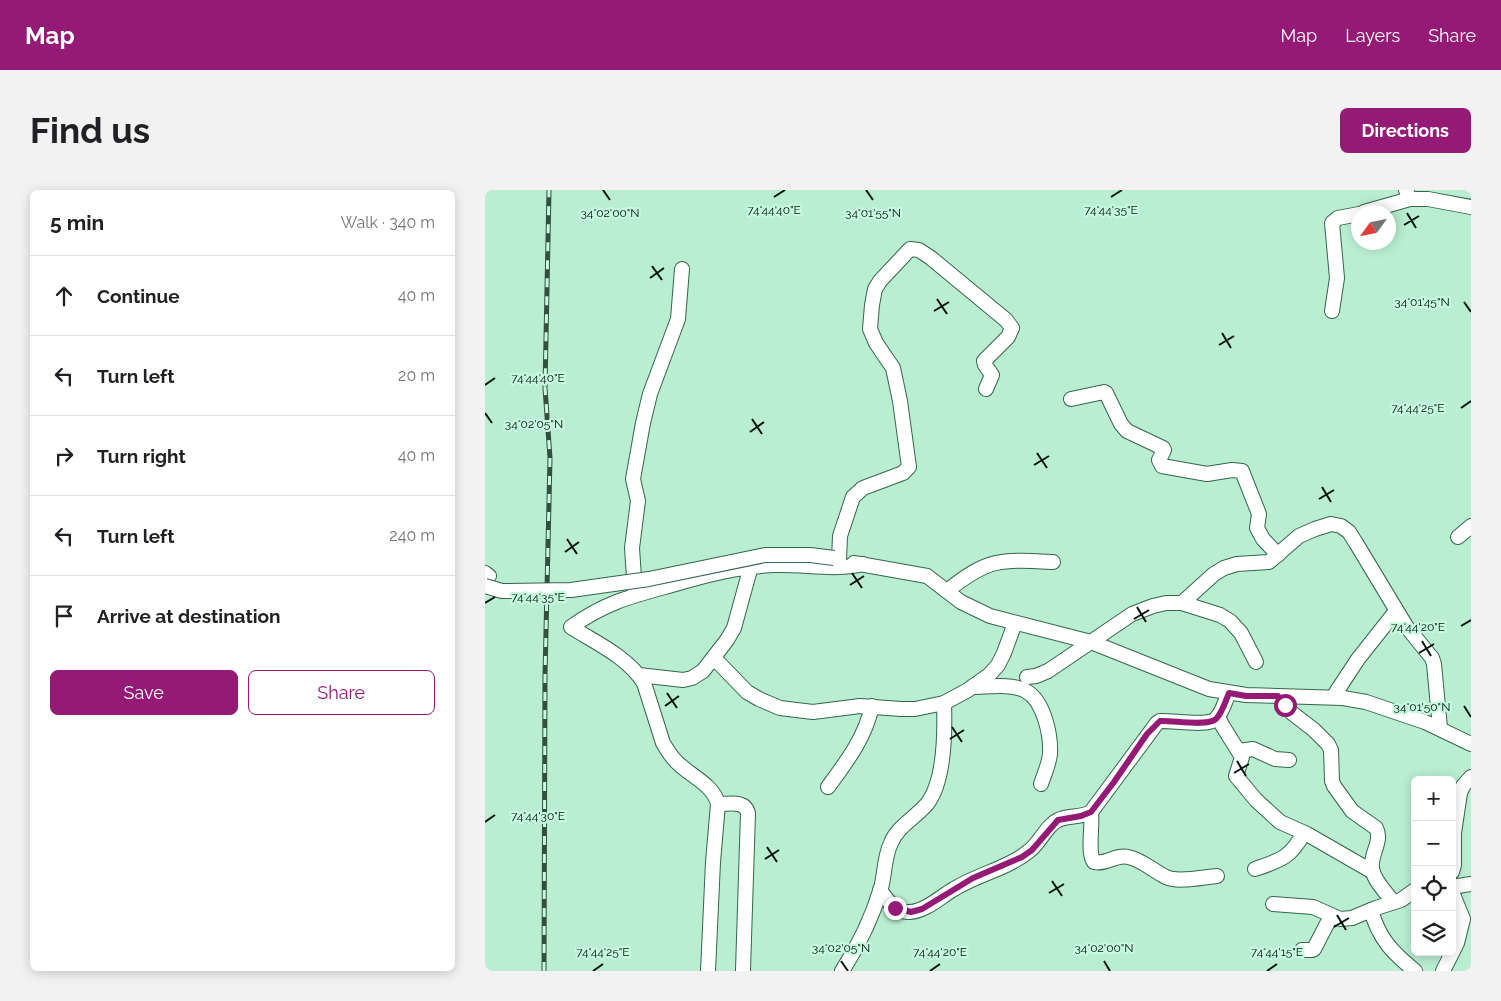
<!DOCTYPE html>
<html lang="en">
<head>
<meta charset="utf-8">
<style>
  body { margin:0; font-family:Raleway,sans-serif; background:#f2f2f2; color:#202124 }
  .controls { position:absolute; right:15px; bottom:15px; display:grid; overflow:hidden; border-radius:8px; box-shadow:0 2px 12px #0003 }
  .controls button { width:45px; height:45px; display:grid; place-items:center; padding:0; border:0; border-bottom:1px solid #e0e0e0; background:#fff; color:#202124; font:25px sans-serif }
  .compass { position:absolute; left:866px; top:15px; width:45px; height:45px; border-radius:50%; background:#fff; box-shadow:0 2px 12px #0003; rotate:237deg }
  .stop { position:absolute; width:15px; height:15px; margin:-11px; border:4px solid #941a76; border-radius:50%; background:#fff }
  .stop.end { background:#941a76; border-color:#fff; box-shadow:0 1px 5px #0008 }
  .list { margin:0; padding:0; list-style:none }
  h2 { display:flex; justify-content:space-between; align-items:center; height:65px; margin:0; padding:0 20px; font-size:21px }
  h2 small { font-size:16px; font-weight:400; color:#757577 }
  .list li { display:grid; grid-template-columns:32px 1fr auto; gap:15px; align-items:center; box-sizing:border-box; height:80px; padding:0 20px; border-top:1px solid #e0e0e0 }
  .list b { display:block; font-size:19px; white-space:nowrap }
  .list em { font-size:16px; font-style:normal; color:#757577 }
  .actions { display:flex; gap:10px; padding:15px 20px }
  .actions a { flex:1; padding:11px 0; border:1px solid #941a76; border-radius:8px; text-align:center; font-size:18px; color:#941a76 }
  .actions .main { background:#941a76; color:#fff }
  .icon { flex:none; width:28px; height:28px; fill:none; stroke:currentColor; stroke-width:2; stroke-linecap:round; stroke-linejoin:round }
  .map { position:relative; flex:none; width:986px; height:781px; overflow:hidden; border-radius:8px }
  header { display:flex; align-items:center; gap:30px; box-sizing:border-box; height:70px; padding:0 25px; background:#941a76; color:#fff }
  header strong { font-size:24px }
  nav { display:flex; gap:28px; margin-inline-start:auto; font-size:18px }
  .intro { display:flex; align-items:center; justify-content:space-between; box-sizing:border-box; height:120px; padding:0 30px }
  h1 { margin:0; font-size:35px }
  .button { padding:12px 22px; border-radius:8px; background:#941a76; color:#fff; font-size:18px; font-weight:700 }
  main { display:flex; gap:30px; padding:0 30px }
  aside { flex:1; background:#fff; border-radius:8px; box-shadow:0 2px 12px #0003 }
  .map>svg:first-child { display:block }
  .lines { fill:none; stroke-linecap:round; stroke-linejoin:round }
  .minor-casing { stroke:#35654d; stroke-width:16 }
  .minor { stroke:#fff; stroke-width:14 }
  .rail-casing { stroke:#334f40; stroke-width:5 }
  .rail { stroke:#c6fbde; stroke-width:3; stroke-dasharray:9; stroke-linecap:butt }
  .minor-bridge-casing { stroke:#35654d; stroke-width:16; stroke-linecap:butt }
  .minor-bridge { stroke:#fff; stroke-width:14 }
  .route { stroke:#941a76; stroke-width:6 }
  .ticks { fill:none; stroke:#02150b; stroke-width:2 }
  .ticks-label { font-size:12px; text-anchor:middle; fill:#02150b; stroke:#c6fbde; stroke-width:4.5; stroke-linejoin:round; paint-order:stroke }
</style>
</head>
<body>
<header>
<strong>Map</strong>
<nav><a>Map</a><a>Layers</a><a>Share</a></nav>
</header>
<div class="intro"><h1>Find us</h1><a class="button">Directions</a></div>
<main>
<aside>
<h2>5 min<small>Walk · 340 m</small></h2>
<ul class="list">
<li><svg class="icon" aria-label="ahead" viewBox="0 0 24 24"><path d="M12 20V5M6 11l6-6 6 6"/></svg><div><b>Continue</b></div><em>40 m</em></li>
<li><svg class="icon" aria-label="left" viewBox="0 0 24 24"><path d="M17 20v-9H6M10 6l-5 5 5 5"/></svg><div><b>Turn left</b></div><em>20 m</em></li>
<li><svg class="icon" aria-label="right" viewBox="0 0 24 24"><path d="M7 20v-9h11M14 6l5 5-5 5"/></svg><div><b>Turn right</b></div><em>40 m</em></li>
<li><svg class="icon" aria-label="left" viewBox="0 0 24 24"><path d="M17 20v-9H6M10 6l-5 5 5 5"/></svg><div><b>Turn left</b></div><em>240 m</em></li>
<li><svg class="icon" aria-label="arrive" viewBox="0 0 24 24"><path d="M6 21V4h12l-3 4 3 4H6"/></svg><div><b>Arrive at destination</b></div></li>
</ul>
<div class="actions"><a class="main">Save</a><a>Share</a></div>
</aside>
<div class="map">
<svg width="986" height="781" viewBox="0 0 986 781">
  <rect width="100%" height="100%" fill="#b9eed1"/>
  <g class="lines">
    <defs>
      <g id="minor">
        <polyline points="921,0 925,9 943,9 986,17"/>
        <polyline points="879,22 925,9"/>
        <polyline points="847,121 852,88 847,33 853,28 874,24"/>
        <polyline points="586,209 619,202 621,203 636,234 642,241 678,258 679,260 674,270 677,276 722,284 747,280 757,281 774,324 772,338 778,349 793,365"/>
        <polyline points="973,347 986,336"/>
        <polyline points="354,370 355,346 368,307 378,298 418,283 424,277 415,211 408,178 391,153 385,139 387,115 390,99 395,91 425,59 434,60 446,68 521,130 527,138 523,147 499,171 500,175 507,185 501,199"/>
        <polyline points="369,373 442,386 476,412 505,426 606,452 724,499 761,505 858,508 881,512 940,532 986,554"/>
        <polyline points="0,383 4,386"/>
        <path d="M462,401c41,-33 54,-32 106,-29"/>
        <polyline points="150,402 147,358 153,311 148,289 158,233 165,204 193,129 197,79"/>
        <polyline points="697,413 729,384 739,378 752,374 784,372 814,346 830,339 846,334 856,336 864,342 871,353 921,436 947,468 949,474 955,538"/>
        <polyline points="229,468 262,502 274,509 295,518 328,522 375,516 416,519 430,519 459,513 483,500 504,485 513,475 519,463 530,433"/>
        <polyline points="154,485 198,490 207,488 218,481 242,450 249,438 266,376"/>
        <polyline points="542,487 551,486 563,481 647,424 668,416 681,413 697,413 735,425 745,431 756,443 771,472"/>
        <path d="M487,497c16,0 39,-4 54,4 18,10 25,44 24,63 -1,10 -6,21 -9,30"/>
        <path d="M793,506l14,17 22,17 14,14 3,6 1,31 2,5 18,25 24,17c7,13 -6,26 -4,40 1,12 15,25 21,34"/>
        <polyline points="848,507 873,469 911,421"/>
        <polyline points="733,526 737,535 757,567 751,586 771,610 795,632 822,644 888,682"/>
        <polyline points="754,561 768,559 790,569 804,570"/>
        <path d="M343,597c19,-26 37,-49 44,-81"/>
        <path d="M233,614c12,0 27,-4 30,9l-5,157"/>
        <path d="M606,622c2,13 -4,41 3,50 12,3 22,-8 34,-5 15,3 25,14 38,20 12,6 37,0 51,-1"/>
        <path d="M770,679c26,-9 35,-11 49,-36"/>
        <polyline points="967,682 969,675 969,643 975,603 978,596 986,587"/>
        <polyline points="967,697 986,694"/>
        <path d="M395,700c8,11 15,23 30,22 16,-1 30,-15 44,-23 24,-15 53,-20 75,-38 10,-7 18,-26 29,-31 10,-5 23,-2 33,-8l66,-89 3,-2c12,-1 47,6 56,-2 6,-6 9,-18 13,-26"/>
        <polyline points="788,714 828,717 855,729 867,728 891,718 916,710 930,700"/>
        <path d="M886,720c8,29 21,42 44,61"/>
        <polyline points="817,760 827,760 829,759 846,726"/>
        <path d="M223,781l5,-109 5,-58c-4,-18 -25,-27 -38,-39 -8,-6 -12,-14 -17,-22l-19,-60c-16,-26 -48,-40 -73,-56 35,-25 61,-31 101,-42 34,-10 68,-19 104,-20 29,-1 58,6 87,-1"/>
        <path d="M357,781c17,-26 30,-53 39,-83 4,-14 3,-31 10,-45 6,-16 25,-26 36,-39 18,-23 18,-73 17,-101"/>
        <polyline points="958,781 972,753 978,729 967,702"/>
      </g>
    </defs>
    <use href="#minor" class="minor-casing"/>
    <use href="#minor" class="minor"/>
    <defs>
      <polyline id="rail" points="59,781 60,485 65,268 60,198 64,0"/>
    </defs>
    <use href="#rail" class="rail-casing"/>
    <use href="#rail" class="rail"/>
    <defs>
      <polyline id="minor-bridge" points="0,396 17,401 86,400 164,389 280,365 325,365 349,368"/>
    </defs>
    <use href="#minor-bridge" class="minor-bridge-casing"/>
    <use href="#minor-bridge" class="minor-bridge"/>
  </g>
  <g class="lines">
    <path class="route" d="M410,718l16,4 11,-3 51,-31 49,-21 10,-7 26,-30 23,-4 10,-4 23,-30 33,-48 13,-13c12,-1 47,6 56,-2 6,-6 10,-19 13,-26l17,3h32l7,9"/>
  </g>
  <path class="ticks" d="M118,0l7,10M381,0l7,10M289,7l11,-7M626,7l11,-7M922,23l9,15M919,35l15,-9M167,76l10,14M165,88l14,-10M452,109l10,15M979,112l7,10M449,121l15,-9M737,143l9,15M734,155l15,-9M0,195l10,-7M976,218l10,-7M0,223l7,10M267,229l10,15M265,242l14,-10M552,263l10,15M549,275l15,-9M837,297l9,15M834,309l15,-9M82,349l10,15M80,362l14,-10M367,383l10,15M365,395l14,-9M0,413l10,-6M652,417l9,15M649,429l15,-9M976,436l10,-6M937,451l9,15M934,463l15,-9M182,503l10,15M180,516l14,-10M979,516l7,11M467,537l10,15M465,549l14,-9M752,571l9,15M749,583l15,-9M0,632l10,-7M282,657l10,15M280,669l14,-9M567,691l10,15M564,703l15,-9M852,725l9,15M849,737l15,-9M356,771l7,10M619,771l6,10M108,781l10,-7M445,781l10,-7M782,781l10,-7"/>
  <g class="ticks-label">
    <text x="289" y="24">74°44'40"E</text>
    <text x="626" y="24">74°44'35"E</text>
    <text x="125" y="27">34°02'00"N</text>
    <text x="388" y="27">34°01'55"N</text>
    <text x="937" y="116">34°01'45"N</text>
    <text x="53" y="192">74°44'40"E</text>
    <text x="933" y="222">74°44'25"E</text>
    <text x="49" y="238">34°02'05"N</text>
    <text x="53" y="411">74°44'35"E</text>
    <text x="933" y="441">74°44'20"E</text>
    <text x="937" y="521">34°01'50"N</text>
    <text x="53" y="630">74°44'30"E</text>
    <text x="356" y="762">34°02'05"N</text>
    <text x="619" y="762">34°02'00"N</text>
    <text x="118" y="766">74°44'25"E</text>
    <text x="455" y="766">74°44'20"E</text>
    <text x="792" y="766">74°44'15"E</text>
  </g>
</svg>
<div class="controls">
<button>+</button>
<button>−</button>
<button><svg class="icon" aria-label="locate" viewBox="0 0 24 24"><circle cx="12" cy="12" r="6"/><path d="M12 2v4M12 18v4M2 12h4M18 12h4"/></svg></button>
<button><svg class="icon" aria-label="layers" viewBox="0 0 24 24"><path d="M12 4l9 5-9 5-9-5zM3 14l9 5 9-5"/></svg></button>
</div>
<svg class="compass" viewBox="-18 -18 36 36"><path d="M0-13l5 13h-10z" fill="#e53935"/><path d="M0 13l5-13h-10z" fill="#757577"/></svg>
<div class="stop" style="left:800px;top:515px"></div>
<div class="stop end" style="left:410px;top:718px"></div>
</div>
</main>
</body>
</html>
